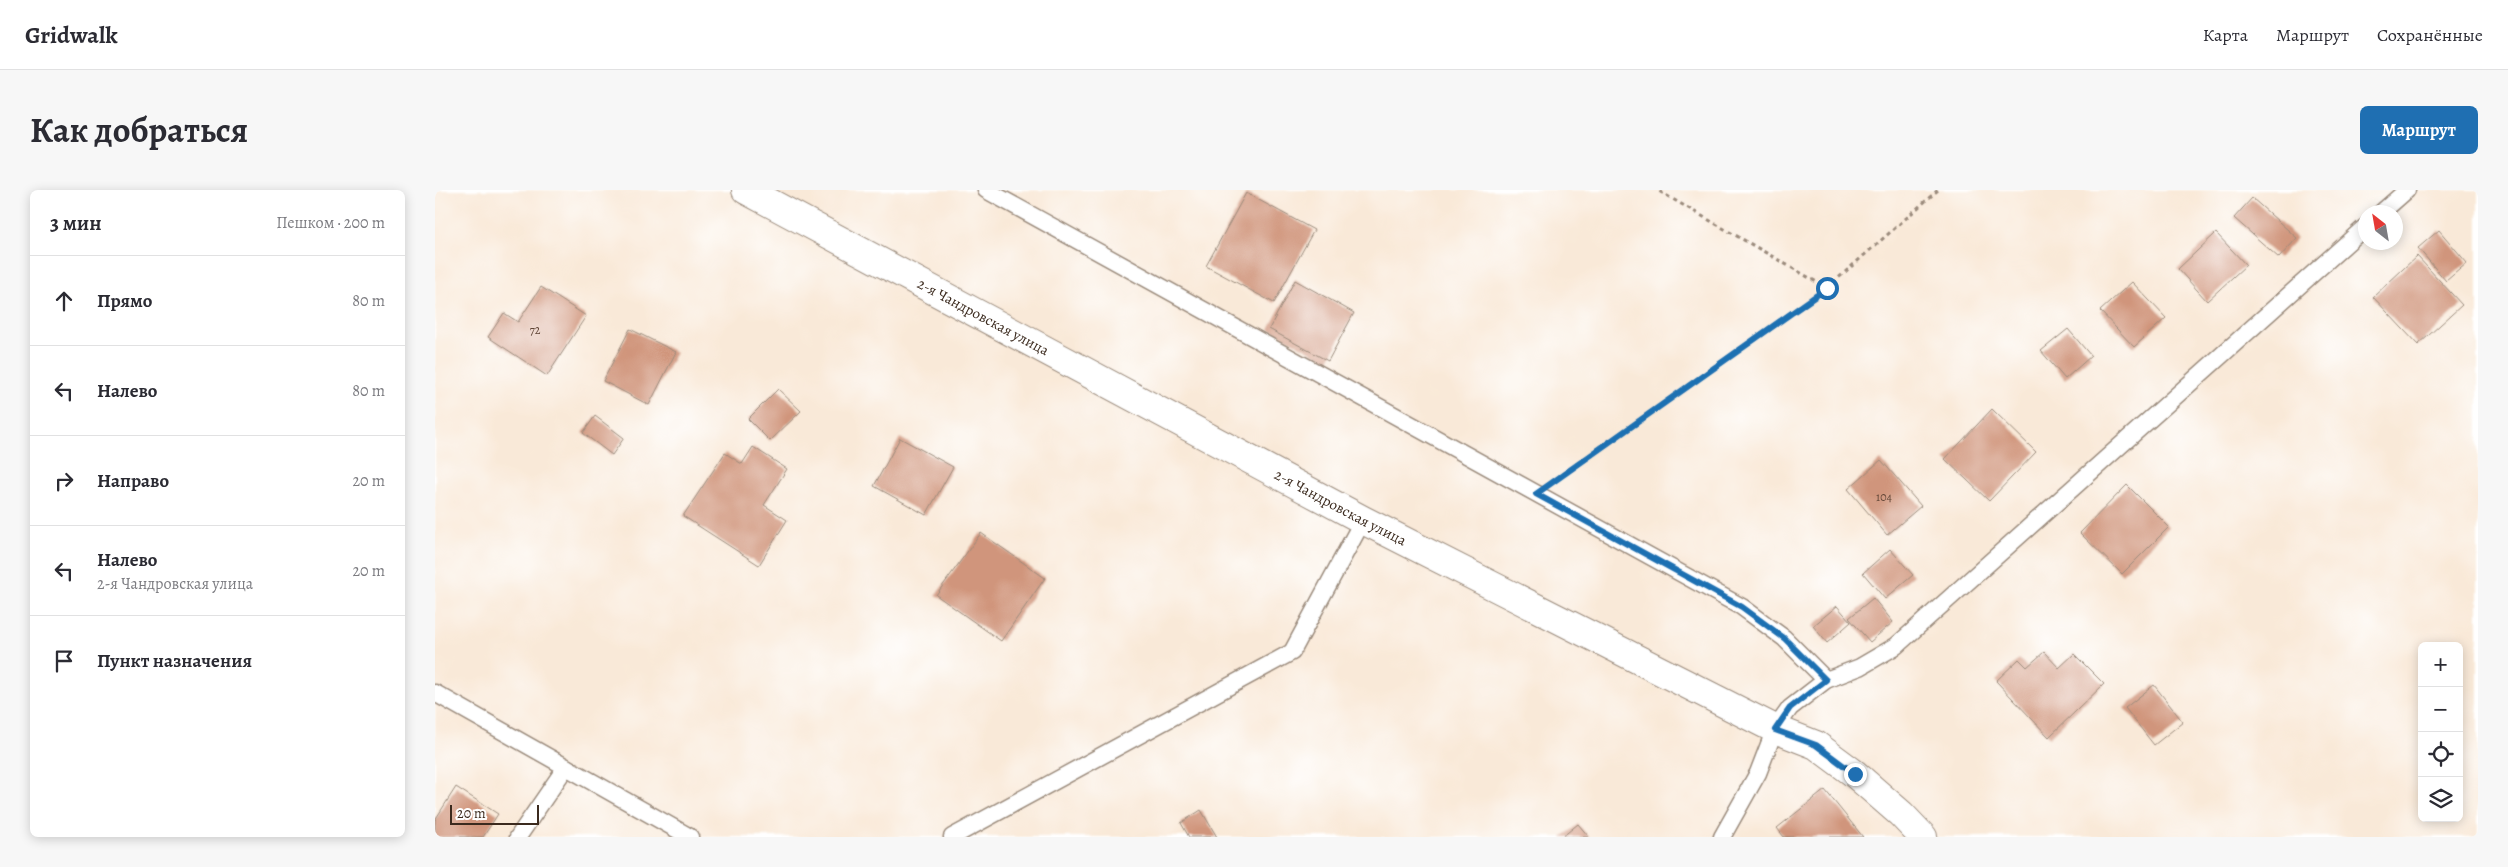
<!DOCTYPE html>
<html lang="ru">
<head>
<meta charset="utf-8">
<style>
  body { margin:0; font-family:Alegreya,serif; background:#f7f7f7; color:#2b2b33 }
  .controls { position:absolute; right:15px; bottom:15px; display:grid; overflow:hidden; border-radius:8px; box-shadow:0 2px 12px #0003 }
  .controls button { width:45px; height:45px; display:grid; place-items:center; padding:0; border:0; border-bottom:1px solid #e1e1e2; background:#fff; color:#2b2b33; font:25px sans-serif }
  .compass { position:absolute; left:1923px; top:15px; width:45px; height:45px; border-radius:50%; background:#fff; box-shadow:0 2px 12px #0003; rotate:329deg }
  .scale { position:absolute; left:15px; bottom:12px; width:89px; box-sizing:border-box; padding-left:5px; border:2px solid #3b2a1e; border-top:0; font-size:14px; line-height:18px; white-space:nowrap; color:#3b2a1e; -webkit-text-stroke:4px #fff; paint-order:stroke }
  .stop { position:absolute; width:15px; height:15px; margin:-11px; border:4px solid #1f6fb2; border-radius:50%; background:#fff }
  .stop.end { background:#1f6fb2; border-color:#fff; box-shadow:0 1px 5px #0008 }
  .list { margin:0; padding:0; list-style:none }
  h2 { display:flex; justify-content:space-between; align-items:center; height:65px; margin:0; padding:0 20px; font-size:21px }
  h2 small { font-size:16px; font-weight:400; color:#7c7c81 }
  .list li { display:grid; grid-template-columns:32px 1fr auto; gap:15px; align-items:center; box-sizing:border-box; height:90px; padding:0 20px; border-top:1px solid #e1e1e2 }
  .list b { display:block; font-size:19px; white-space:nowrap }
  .list p { margin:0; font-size:16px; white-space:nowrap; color:#7c7c81 }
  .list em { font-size:16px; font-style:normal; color:#7c7c81 }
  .icon { flex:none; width:28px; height:28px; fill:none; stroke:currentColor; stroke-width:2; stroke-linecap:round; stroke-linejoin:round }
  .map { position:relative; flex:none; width:2043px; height:647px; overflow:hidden; border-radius:8px }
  header { display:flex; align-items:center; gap:30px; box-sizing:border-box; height:70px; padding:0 25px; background:#fff; border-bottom:1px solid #e1e1e2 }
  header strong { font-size:24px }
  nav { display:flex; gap:28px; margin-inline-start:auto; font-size:18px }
  .intro { display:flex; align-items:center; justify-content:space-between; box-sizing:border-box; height:120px; padding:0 30px }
  h1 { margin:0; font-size:35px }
  .button { padding:12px 22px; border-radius:8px; background:#1f6fb2; color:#fff; font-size:18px; font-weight:700 }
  main { display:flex; gap:30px; padding:0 30px }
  aside { flex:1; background:#fff; border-radius:8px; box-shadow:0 2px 12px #0003 }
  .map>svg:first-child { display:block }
  .building { fill:#d0957c }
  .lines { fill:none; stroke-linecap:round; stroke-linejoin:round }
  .service-casing { stroke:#9a8a7b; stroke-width:19 }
  .minor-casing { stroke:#9a8a7b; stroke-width:30 }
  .path { stroke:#9a8a7b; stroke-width:3; stroke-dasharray:4 4; stroke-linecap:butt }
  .service { stroke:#fff; stroke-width:16 }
  .minor { stroke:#fff; stroke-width:28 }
  .route { stroke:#1f6fb2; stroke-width:6 }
  .labels { text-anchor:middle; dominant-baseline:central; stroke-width:4; stroke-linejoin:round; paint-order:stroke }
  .number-label { font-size:12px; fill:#604536 }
  .street-label { font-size:15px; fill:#3b2a1e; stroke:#fff }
</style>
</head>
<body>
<header>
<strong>Gridwalk</strong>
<nav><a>Карта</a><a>Маршрут</a><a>Сохранённые</a></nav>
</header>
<div class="intro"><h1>Как добраться</h1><a class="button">Маршрут</a></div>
<main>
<aside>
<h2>3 мин<small>Пешком · 200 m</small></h2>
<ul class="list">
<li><svg class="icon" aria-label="ahead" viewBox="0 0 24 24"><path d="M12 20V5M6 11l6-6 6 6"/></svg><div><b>Прямо</b></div><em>80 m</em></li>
<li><svg class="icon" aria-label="left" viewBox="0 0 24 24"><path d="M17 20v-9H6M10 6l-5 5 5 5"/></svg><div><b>Налево</b></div><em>80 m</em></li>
<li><svg class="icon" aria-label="right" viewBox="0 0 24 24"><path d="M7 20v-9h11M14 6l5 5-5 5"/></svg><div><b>Направо</b></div><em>20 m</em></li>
<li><svg class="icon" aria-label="left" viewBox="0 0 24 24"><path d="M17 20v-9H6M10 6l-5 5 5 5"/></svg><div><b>Налево</b><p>2-я Чандровская улица</p></div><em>20 m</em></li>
<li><svg class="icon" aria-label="arrive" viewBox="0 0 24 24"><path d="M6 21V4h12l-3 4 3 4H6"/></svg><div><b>Пункт назначения</b></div></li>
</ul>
</aside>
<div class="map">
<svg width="2043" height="647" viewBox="0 0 2043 647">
  <rect width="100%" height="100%" fill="#fff"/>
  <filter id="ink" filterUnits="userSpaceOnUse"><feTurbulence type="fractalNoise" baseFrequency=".02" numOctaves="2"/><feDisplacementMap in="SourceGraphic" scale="10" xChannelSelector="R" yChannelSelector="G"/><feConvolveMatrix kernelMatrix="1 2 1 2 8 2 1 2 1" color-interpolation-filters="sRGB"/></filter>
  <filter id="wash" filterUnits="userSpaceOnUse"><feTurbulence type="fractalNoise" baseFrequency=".0096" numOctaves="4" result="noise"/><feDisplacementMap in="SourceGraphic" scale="20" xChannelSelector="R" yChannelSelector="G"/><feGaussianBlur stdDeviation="1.12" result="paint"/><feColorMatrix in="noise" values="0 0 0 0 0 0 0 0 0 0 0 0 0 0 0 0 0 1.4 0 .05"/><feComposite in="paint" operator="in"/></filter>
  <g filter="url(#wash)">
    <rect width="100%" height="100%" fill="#f9e9d8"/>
    <g id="blocks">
      <g class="building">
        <polygon points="811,3 879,40 839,113 771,76"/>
        <polygon points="1817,8 1862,48 1844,68 1799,28"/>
        <polygon points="2004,40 2032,73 2011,91 1983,58"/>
        <polygon points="1781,43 1811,75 1772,111 1743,79"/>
        <polygon points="1982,66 2027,115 1983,155 1938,107"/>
        <polygon points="860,90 919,123 893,171 834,139"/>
        <polygon points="1697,92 1731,128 1699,157 1665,121"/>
        <polygon points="106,97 151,126 112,186 53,147 69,123 83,132"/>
        <polygon points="195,139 241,162 214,215 168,191"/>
        <polygon points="1633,139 1656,166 1630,189 1606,161"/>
        <polygon points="343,199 366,221 335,251 313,229"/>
        <polygon points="1557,219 1601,262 1554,311 1510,269"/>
        <polygon points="160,226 189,248 177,265 148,243"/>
        <polygon points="465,248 518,277 491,325 439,296"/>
        <polygon points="318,257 352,279 329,315 352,330 324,375 248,326 290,263 307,274"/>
        <polygon points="1446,270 1486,316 1452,345 1413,299"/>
        <polygon points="1692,295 1734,337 1687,384 1645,343"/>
        <polygon points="546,343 610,388 566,451 501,405"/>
        <polygon points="1455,359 1478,385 1450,409 1428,383"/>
        <polygon points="1438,408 1458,432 1435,452 1414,428"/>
        <polygon points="1402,416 1416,432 1392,453 1378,436"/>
        <polygon points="1609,462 1624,478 1639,464 1669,494 1614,547 1561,491 1584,469 1592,477"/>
        <polygon points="1719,495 1748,532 1719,555 1690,518"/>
        <polygon points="21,597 63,624 48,647 0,647 0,630"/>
        <polygon points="1390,600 1428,647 1349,647 1342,638"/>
        <polygon points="766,620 782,647 754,647 746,633"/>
        <polygon points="1143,634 1154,647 1127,647"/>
      </g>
    </g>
  </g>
  <g filter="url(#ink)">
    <use href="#blocks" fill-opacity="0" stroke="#9a8a7b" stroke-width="1"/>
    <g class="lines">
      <defs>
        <g id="service">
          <polyline points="551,0 1307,417 1349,448 1391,490"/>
          <polyline points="1947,22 1972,0"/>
          <polyline points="0,503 255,647"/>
          <polyline points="83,647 131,577"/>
          <polyline points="517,647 857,462 928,330"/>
          <polyline points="1287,647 1323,583 1340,539 1355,518 1391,490 1425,477 1461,456 1930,37"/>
        </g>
        <g id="minor">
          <path id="s1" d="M311,0l617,330 412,209 41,16 39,29 46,40 22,23"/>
        </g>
      </defs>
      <use href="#service" class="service-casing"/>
      <use href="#minor" class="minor-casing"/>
      <g class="path">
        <polyline points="1392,98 1503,0"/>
        <polyline points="1122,289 1392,98 1222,0"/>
      </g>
      <use href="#service" class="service"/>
      <use href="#minor" class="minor"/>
    </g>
  </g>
  <g class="lines" filter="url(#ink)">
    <polyline class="route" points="1392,98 1101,304 1307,417 1349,448 1391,490 1355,518 1340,540 1381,555 1420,584"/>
  </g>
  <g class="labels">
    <g class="number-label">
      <text x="100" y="140">72</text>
      <text x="1449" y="307">104</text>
    </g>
    <g class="street-label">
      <text stroke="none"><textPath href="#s1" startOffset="269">2-я Чандровская улица</textPath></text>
      <text stroke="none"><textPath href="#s1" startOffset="674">2-я Чандровская улица</textPath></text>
    </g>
  </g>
</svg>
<div class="controls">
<button>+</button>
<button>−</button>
<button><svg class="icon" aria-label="locate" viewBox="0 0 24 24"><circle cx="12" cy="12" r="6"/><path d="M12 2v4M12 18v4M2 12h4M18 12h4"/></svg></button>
<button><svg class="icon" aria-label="layers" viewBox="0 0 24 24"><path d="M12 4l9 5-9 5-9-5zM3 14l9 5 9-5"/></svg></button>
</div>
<svg class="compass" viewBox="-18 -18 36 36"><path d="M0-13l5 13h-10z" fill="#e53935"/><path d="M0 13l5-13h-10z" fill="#7c7c81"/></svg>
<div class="scale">20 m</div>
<div class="stop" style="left:1392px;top:98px"></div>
<div class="stop end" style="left:1420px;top:584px"></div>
</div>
</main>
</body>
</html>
